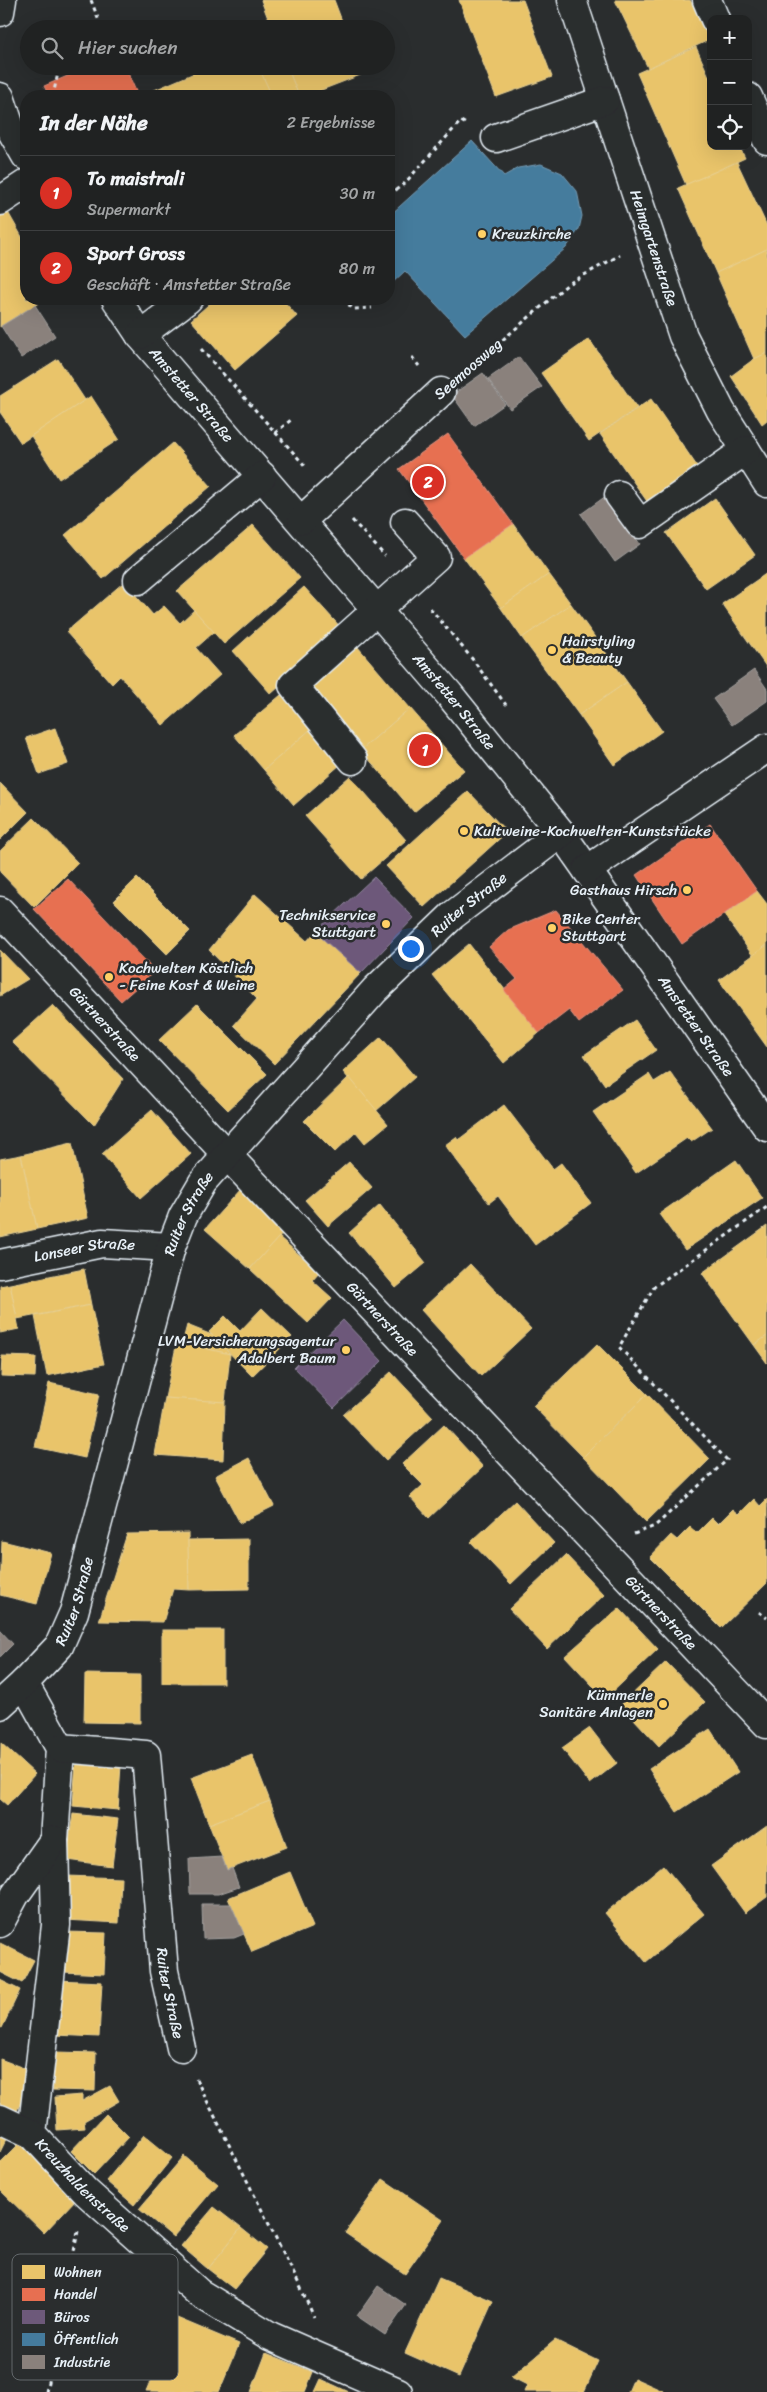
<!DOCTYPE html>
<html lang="de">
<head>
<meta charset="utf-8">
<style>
  body { margin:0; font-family:Sriracha,sans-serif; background:#2d2f2f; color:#f1f3f6 }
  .controls { position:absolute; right:15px; top:15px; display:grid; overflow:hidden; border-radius:10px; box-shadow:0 5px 20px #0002 }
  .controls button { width:45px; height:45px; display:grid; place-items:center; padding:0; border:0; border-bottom:1px solid #3d3f40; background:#202222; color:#f1f3f6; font:25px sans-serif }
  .you { position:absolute; left:410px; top:948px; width:18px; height:18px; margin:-12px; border:4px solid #fff; border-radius:50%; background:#1a73e8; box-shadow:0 0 0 8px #1a73e833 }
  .badge { display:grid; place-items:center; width:32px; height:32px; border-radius:50%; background:#d93025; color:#fff; font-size:16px; font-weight:700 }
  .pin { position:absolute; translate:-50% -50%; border:2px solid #fff; box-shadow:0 1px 5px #0006 }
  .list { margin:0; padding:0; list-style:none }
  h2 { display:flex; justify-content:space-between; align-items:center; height:65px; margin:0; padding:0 20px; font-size:21px }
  h2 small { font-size:16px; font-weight:400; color:#a2a4a5 }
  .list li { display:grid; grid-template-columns:32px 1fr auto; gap:15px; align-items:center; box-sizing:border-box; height:75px; padding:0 20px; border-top:1px solid #3d3f40 }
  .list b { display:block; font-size:19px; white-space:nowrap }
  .list p { margin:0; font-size:16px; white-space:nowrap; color:#a2a4a5 }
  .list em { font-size:16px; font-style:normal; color:#a2a4a5 }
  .icon { flex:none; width:28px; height:28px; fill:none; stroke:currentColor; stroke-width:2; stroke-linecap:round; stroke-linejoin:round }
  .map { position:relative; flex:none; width:767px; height:2392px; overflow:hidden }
  .search { position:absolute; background:#202222; box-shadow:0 5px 20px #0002; left:20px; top:20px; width:375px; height:55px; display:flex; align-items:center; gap:12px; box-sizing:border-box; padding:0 18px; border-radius:28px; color:#a2a4a5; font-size:19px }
  .panel { position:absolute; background:#202222; box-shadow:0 5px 20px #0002; left:20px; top:90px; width:375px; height:215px; border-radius:20px }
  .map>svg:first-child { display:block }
  .homes { fill:#e9c46a; stroke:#e9d295 }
  .shops { fill:#e76f51; stroke:#e79683 }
  .offices { fill:#6d597a; stroke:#9287a0 }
  .public { fill:#457b9d; stroke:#769eb8 }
  .industry { fill:#8a817c; stroke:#a6a3a1 }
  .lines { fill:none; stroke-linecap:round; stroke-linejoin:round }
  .minor-casing { stroke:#e8f1f8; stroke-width:31 }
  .path { stroke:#e8f1f8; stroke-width:3; stroke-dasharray:4 4; stroke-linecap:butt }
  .minor { stroke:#2a2d2e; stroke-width:28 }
  .poi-dot { fill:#ffd166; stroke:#2a2d2e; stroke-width:2 }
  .labels { text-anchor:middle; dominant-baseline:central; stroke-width:5; stroke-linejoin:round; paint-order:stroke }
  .poi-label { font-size:15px; fill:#e8f1f8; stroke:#2a2d2e; text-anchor:start }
  .street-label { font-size:15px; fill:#e8f1f8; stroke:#2a2d2e }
  .key { fill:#2a2d2e; stroke:#63686b; stroke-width:1 }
  .key-label { font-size:14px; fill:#e8f1f8 }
</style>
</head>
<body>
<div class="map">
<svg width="767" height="2392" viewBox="0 0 767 2392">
  <rect width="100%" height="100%" fill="#2a2d2e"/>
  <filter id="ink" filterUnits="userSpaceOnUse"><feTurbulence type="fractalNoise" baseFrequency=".02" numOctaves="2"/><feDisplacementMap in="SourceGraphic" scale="10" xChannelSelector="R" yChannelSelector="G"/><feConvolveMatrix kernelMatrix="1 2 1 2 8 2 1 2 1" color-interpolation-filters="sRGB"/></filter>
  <g filter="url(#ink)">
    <g class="homes">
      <polygon points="261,0 334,0 345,29 272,29"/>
      <polygon points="459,0 523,0 552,77 496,97"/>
      <polygon points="615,0 690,0 709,40 648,68"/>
      <polygon points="696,47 711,81 711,146 739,146 745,158 686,185 637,73"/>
      <polygon points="211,66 259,66 272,96 154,96 152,91"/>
      <polygon points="268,66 287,66 297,91 285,96 272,96 260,70"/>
      <polygon points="287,66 360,66 363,74 306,96 299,96"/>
      <polygon points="737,162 767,226 767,249 716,273 678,188"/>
      <polygon points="5,207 26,244 26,299 45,299 0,327 0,211"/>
      <polygon points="767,249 767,353 754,359 716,273"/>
      <polygon points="215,299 282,299 297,316 235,370 191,320"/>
      <polygon points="589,339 637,408 589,441 541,373"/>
      <polygon points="767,353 767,420 762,424 731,376 754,359"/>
      <polygon points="58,359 85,400 21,443 0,412 0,396"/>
      <polygon points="91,396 119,439 59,479 31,436"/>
      <polygon points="651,399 701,472 651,507 600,434"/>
      <polygon points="173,443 211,486 103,579 65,535"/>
      <polygon points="715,498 755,555 706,589 666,533"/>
      <polygon points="513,524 549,574 501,608 464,558"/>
      <polygon points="253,525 300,578 224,644 177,591"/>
      <polygon points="767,573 767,668 722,604"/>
      <polygon points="549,574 571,604 522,638 501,608"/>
      <polygon points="124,582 153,615 164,606 180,623 194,610 214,632 196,648 220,675 163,725 120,676 112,684 66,632"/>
      <polygon points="304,587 343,630 271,694 233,651"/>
      <polygon points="571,604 627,682 579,715 522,638"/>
      <polygon points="357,646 410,708 361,750 308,688"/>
      <polygon points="627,682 662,731 614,765 579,715"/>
      <polygon points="281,695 311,729 264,770 234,735"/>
      <polygon points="410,708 464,770 414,812 361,750"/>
      <polygon points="55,728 68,764 39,774 26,738"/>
      <polygon points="311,729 341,764 294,805 264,770"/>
      <polygon points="350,776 406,840 361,879 305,816"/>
      <polygon points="0,783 28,812 0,840"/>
      <polygon points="468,791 507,832 424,907 386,866"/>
      <polygon points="34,818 78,863 34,907 0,872 0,851"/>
      <polygon points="137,878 190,931 167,954 114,901"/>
      <polygon points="757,891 767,904 767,945 753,956 724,915"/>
      <polygon points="255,894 307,941 315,932 361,973 274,1064 234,1025 257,999 209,950"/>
      <polygon points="469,944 539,1033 504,1063 432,975"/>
      <polygon points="767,945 767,1047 719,980"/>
      <polygon points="0,950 28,979 0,996"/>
      <polygon points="197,1004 267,1074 228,1110 159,1040"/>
      <polygon points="53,1005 123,1079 94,1125 12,1042"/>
      <polygon points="635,1020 656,1050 605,1085 584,1055"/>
      <polygon points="381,1037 415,1077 376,1111 343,1072"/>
      <polygon points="670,1072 712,1128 691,1142 687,1138 636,1173 593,1112 649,1074 654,1082"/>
      <polygon points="349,1077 388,1124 365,1143 356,1132 335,1152 304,1121"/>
      <polygon points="504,1105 553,1169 561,1163 591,1203 535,1245 498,1196 489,1203 445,1145 456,1137 458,1140"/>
      <polygon points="152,1110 191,1154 141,1198 102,1154"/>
      <polygon points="72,1143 88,1218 37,1229 21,1155"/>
      <polygon points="21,1155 37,1229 0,1237 0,1159"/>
      <polygon points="736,1160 762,1198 685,1250 659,1214"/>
      <polygon points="349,1162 372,1188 328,1226 305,1200"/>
      <polygon points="242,1188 287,1229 250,1269 205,1229"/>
      <polygon points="380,1205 426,1263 396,1288 349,1233"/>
      <polygon points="767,1226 767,1336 754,1345 702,1273"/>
      <polygon points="279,1237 319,1272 312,1280 332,1298 308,1323 250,1269"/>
      <polygon points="470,1264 531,1329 481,1376 421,1310"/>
      <polygon points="84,1269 91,1305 17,1319 10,1284"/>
      <polygon points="10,1284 19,1329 0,1333 0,1286"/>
      <polygon points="91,1305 104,1364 47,1376 35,1316"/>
      <polygon points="262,1308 292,1337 252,1376 209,1332 225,1316 240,1331"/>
      <polygon points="187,1325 212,1335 230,1354 182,1344"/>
      <polygon points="767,1336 767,1363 754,1345"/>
      <polygon points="177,1342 230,1354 225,1402 165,1398"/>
      <polygon points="597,1344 647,1394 583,1457 533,1406"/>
      <polygon points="2,1356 36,1357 35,1377 1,1376"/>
      <polygon points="391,1372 433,1417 386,1460 343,1415"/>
      <polygon points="49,1383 99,1394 85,1458 35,1447"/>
      <polygon points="647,1394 710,1459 646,1522 583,1457"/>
      <polygon points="165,1398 225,1402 223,1460 155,1455"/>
      <polygon points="444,1425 483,1467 429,1518 410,1497 423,1485 402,1464"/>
      <polygon points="249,1458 274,1506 240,1523 215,1476"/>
      <polygon points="754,1499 760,1506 767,1499 767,1583 721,1628 650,1557 671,1535 677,1540 690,1527 697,1533 712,1518 718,1524 733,1509 739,1514"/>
      <polygon points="515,1501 554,1543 511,1584 471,1542"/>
      <polygon points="188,1533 189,1590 173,1589 163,1622 99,1621 127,1534"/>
      <polygon points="249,1539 249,1589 189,1590 188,1540"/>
      <polygon points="2,1541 51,1553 37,1604 0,1595"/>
      <polygon points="566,1555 604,1595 547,1649 509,1609"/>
      <polygon points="619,1608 658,1649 605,1699 565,1656"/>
      <rect x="162" y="1630" width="61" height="53"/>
      <polygon points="666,1662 705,1702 659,1746 621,1705"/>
      <polygon points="85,1674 140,1675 140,1723 84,1722"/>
      <polygon points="590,1728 617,1763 590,1784 562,1748"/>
      <polygon points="710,1729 738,1772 677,1812 649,1769"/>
      <polygon points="1,1743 35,1774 7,1805 0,1799"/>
      <polygon points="252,1755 270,1801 209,1824 191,1778"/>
      <polygon points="76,1761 121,1765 118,1810 73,1806"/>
      <polygon points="270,1801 287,1847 227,1870 209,1824"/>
      <polygon points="73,1814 118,1819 112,1866 66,1860"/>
      <polygon points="767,1826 767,1897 745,1913 711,1866"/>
      <polygon points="663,1865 704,1914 646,1962 605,1913"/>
      <polygon points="290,1872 313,1927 252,1952 228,1898"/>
      <polygon points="67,1876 121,1878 119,1923 65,1920"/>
      <polygon points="65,1932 106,1933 104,1974 63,1972"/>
      <polygon points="0,1943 34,1960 22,1983 0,1972"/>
      <polygon points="0,1980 20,1990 2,2028 0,2027"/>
      <polygon points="57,1980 102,1982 99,2037 55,2035"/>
      <polygon points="55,2052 96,2053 95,2091 53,2090"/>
      <polygon points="0,2059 34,2072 16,2113 0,2107"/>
      <polygon points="110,2086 119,2101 84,2121 85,2128 57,2130 55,2097 82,2095 82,2101"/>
      <polygon points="106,2114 129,2137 94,2174 71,2151"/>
      <polygon points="0,2129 9,2134 0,2152"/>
      <polygon points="144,2135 172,2158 134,2205 106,2181"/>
      <polygon points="20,2143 77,2198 44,2233 0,2190 0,2163"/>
      <polygon points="184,2156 218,2184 173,2237 139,2209"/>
      <polygon points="383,2179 443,2220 405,2274 345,2233"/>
      <polygon points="214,2207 241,2228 208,2269 181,2246"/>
      <polygon points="241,2228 267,2249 234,2289 208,2269"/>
      <polygon points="439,2278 493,2301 459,2377 405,2353"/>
      <polygon points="177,2318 239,2344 219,2392 146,2391"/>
      <polygon points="555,2340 598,2361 584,2392 524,2392 527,2385 511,2377"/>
      <polygon points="266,2353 313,2372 305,2392 251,2392"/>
      <polygon points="634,2378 663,2391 663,2392 628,2392"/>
      <polygon points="321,2379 349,2392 315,2392"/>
    </g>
    <g class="shops">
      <polygon points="91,66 125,66 138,96 49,96 44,86"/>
      <polygon points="152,91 154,96 141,96"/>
      <polygon points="448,434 513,524 464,558 399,469"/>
      <polygon points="710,824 757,891 682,944 636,875"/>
      <polygon points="68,879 155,971 121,1001 34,909"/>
      <polygon points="556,910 623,990 579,1023 569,1010 539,1033 504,990 517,979 489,947 508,930"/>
    </g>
    <g class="offices">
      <polygon points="374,877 414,918 361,973 315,932"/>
      <polygon points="343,1320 382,1361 334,1408 294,1367"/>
    </g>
    <polygon class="public" points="472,141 504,176 518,168 541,164 562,173 577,191 582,216 579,229 566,248 465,335 405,271 389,286 389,216"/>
    <g class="industry">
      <polygon points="35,305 55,336 21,358 1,326"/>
      <polygon points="519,357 542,387 510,409 488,379"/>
      <polygon points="483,373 505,404 474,426 452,395"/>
      <polygon points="606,496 640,544 615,562 581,514"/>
      <polygon points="754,670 767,689 767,701 732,725 713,699"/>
      <polygon points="0,1630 13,1644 0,1657"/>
      <polygon points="222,1857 227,1870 232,1868 239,1887 218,1894 190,1894 189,1859"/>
      <polygon points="202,1904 231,1904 244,1934 234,1938 203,1939"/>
      <polygon points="378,2286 406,2305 385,2335 357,2316"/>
    </g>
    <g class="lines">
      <defs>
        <g id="minor">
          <path id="s1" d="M572,0l111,336 38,75 46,72"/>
          <polyline points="707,0 715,19"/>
          <polyline points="0,12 2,0"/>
          <polyline points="0,97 11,130 26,156"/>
          <polyline points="748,97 767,140"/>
          <polyline points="496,138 605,100"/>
          <polyline points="0,201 26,184"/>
          <path id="s2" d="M116,299l24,36 309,359 112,139 206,294"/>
          <polyline points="140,335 188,299"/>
          <polyline points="619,495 640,524 746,450"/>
          <polyline points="302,520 441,392"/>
          <polyline points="138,580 262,476"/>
          <polyline points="353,760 293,685 436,557 405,522"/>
          <polyline points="587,870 767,748"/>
          <path id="s3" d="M0,911l227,244 540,569"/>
          <path id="s4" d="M0,1264l102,-21 69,4"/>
          <path id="s5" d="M24,1683l36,65 -6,92 2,85 -24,209 54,58 113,101 71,43 128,56"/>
          <path id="s6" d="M0,1705l24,-22 35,-37 15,-34 97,-365 12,-31 20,-34 172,-192 78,-75 108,-82"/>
          <path id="s7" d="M60,1748l86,7 18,216 17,77"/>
          <polyline points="0,1923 15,1895 54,1840"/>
          <polyline points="0,2119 32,2134"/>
        </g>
      </defs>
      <use href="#minor" class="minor-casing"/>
      <g class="path">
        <polyline points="91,0 102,29"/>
        <polyline points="79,66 81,70"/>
        <polyline points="56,96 54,91 58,73 67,66"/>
        <polyline points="389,195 404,184 461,121 466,124"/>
        <polyline points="343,299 353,309 372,308"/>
        <polyline points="201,349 307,468"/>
        <polyline points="412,357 419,366"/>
        <polyline points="466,371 568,284 620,255"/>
        <polyline points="275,433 292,419"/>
        <polyline points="352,520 385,556"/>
        <polyline points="430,608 473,660 506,705"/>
        <polyline points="634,1534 655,1526 727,1460 619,1347 654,1287 767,1207"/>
        <polyline points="759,1612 767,1618"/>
        <polyline points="196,2079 299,2284 314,2317"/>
        <polyline points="46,2392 78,2231"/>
      </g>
      <use href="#minor" class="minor"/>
    </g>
  </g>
  <g class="poi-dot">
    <circle cx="482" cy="234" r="5"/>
    <circle cx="552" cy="650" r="5"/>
    <circle cx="464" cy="831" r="5"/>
    <circle cx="687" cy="890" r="5"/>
    <circle cx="386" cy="924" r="5"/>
    <circle cx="552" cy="928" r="5"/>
    <circle cx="109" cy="977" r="5"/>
    <circle cx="346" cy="1350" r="5"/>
    <circle cx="663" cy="1704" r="5"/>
  </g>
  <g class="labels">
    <g class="poi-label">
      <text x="492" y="234">Kreuzkirche</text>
      <text x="562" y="641">Hairstyling<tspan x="562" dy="17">&amp; Beauty</tspan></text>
      <text x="474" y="831">Kultweine-Kochwelten-Kunststücke</text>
      <text x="677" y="890" text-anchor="end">Gasthaus Hirsch</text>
      <text x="376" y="915" text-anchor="end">Technikservice<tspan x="376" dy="17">Stuttgart</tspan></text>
      <text x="562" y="919">Bike Center<tspan x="562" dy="17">Stuttgart</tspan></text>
      <text x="119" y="968">Kochwelten Köstlich<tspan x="119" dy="17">- Feine Kost &amp; Weine</tspan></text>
      <text x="336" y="1341" text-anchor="end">LVM-Versicherungsagentur<tspan x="336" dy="17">Adalbert Baum</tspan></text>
      <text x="653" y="1695" text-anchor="end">Kümmerle<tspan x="653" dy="17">Sanitäre Anlagen</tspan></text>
    </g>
    <g class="street-label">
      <text stroke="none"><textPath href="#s1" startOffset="261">Heimgartenstraße</textPath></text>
      <text transform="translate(468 369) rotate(-41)">Seemoosweg</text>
      <text stroke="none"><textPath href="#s2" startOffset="122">Amstetter Straße</textPath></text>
      <text stroke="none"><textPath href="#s2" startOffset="526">Amstetter Straße</textPath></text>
      <text stroke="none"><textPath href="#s6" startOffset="956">Ruiter Straße</textPath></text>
      <text stroke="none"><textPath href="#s3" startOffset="154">Gärtnerstraße</textPath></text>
      <text stroke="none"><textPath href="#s2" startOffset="931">Amstetter Straße</textPath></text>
      <text stroke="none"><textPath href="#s6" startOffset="536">Ruiter Straße</textPath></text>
      <text stroke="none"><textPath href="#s4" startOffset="86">Lonseer Straße</textPath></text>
      <text stroke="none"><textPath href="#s3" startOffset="559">Gärtnerstraße</textPath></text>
      <text stroke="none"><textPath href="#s6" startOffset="131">Ruiter Straße</textPath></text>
      <text stroke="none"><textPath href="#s3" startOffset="964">Gärtnerstraße</textPath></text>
      <text stroke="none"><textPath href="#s7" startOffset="326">Ruiter Straße</textPath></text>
      <text stroke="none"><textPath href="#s5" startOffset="534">Kreuzhaldenstraße</textPath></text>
    </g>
  </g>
  <rect x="12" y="2254" width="166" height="126" rx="8" class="key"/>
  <rect x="22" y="2265" width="23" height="14" fill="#e9c46a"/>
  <rect x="22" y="2288" width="23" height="13" fill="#e76f51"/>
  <rect x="22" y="2310" width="23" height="14" fill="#6d597a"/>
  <rect x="22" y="2333" width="23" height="13" fill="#457b9d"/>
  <rect x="22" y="2355" width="23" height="14" fill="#8a817c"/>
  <g class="key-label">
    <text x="54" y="2277">Wohnen</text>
    <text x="54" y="2299">Handel</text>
    <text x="54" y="2322">Büros</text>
    <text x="54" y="2344">Öffentlich</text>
    <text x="54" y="2367">Industrie</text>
  </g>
</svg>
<div class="controls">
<button>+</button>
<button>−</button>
<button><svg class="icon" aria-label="locate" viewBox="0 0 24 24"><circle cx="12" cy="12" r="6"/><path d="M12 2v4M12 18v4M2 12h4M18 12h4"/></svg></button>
</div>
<div class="you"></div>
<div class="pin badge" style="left:425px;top:750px">1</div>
<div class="pin badge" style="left:428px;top:482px">2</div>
<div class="search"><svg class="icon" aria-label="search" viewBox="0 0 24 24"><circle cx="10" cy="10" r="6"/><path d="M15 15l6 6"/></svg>Hier suchen</div>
<section class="panel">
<h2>In der Nähe<small>2 Ergebnisse</small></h2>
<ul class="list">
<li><span class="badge">1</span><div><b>To maistrali</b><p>Supermarkt</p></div><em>30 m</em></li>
<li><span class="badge">2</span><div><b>Sport Gross</b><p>Geschäft · Amstetter Straße</p></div><em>80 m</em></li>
</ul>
</section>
</div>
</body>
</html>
